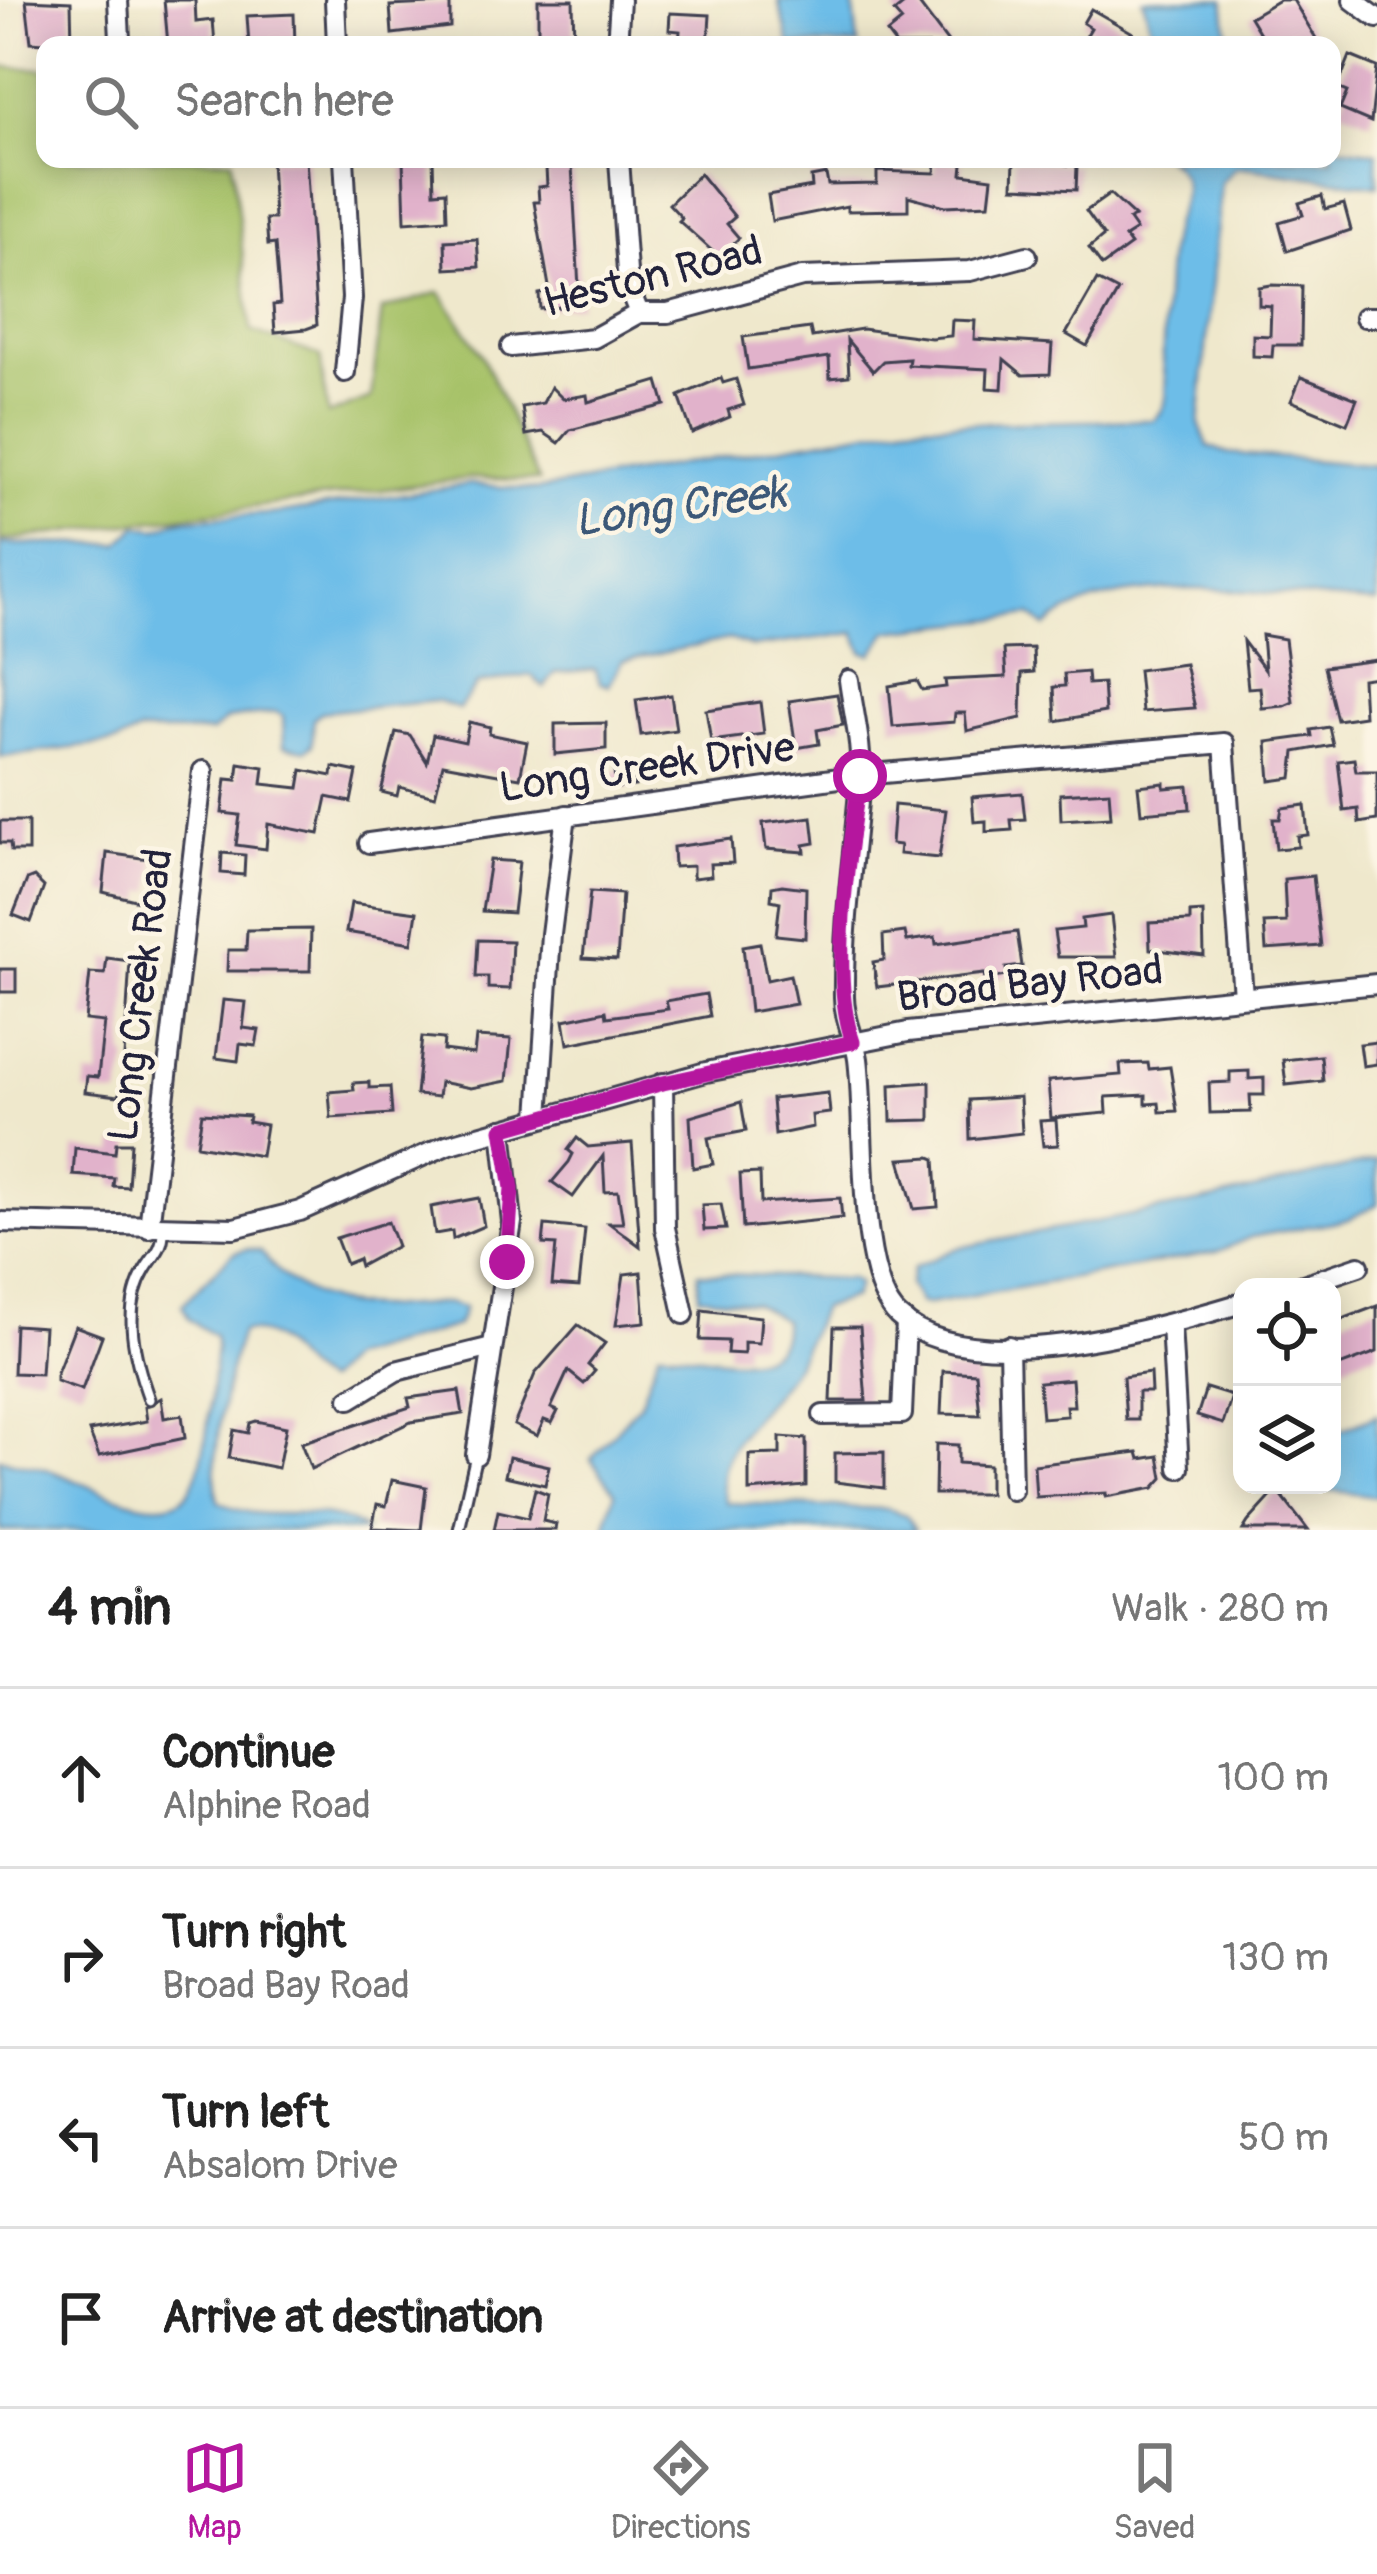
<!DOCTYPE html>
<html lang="en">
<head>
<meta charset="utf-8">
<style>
  body { margin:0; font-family:Pangolin,sans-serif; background:#f2f2f2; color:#222 }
  .controls { position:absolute; right:36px; bottom:36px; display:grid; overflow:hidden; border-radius:24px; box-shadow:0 6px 30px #0003 }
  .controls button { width:108px; height:108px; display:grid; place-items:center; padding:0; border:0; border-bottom:3px solid #e0e0e0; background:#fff; color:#222; font:60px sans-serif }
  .stop { position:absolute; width:36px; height:36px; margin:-27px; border:9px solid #b5179e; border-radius:50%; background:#fff }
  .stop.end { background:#b5179e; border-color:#fff; box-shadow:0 3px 12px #0008 }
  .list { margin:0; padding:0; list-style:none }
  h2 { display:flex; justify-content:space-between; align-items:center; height:156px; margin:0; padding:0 48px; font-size:51px }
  h2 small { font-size:39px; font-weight:400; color:#767676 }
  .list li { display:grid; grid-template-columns:78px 1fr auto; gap:36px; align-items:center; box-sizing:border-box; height:180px; padding:0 48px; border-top:3px solid #e0e0e0 }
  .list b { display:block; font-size:45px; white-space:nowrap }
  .list p { margin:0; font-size:39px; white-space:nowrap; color:#767676 }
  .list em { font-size:39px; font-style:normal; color:#767676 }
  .icon { flex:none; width:66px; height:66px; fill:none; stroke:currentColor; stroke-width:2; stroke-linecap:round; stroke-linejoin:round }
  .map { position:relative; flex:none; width:1377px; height:1530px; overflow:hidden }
  .search { position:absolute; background:#fff; box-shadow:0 6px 30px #0003; left:36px; right:36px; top:36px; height:132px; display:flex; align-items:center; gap:30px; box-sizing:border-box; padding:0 42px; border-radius:24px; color:#767676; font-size:45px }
  .sheet { height:876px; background:#fff }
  nav { display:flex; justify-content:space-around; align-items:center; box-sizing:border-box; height:168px; border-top:3px solid #e0e0e0; background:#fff; font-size:33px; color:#767676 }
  nav a { display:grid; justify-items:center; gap:6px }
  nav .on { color:#b5179e }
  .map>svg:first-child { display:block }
  .green { fill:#a7c269; stroke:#647252; stroke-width:3 }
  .water { fill:#6dbde8; stroke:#487092; stroke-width:3 }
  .building { fill:#e1b2cb }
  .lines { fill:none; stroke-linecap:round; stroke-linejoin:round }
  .lane-casing { stroke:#414051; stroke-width:15 }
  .street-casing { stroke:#414051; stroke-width:24 }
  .lane { stroke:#fff; stroke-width:9 }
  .street { stroke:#fff; stroke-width:18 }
  .route { stroke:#b5179e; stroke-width:15 }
  .labels { text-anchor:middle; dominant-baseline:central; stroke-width:9; stroke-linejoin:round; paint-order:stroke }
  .street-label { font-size:42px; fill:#22223b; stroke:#fcf5e5 }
  .water-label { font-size:45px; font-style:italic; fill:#3c5878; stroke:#fcf5e5 }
</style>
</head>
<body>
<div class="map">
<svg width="1377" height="1530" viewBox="0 0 1377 1530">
  <rect width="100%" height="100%" fill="#fcf5e5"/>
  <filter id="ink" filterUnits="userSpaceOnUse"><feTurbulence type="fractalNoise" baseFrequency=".00833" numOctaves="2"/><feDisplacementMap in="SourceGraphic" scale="24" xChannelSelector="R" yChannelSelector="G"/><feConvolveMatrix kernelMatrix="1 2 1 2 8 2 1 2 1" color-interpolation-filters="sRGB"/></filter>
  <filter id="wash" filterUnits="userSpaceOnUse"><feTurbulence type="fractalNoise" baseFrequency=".004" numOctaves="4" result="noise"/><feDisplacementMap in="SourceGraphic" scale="48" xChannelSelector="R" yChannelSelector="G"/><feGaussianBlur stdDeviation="2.7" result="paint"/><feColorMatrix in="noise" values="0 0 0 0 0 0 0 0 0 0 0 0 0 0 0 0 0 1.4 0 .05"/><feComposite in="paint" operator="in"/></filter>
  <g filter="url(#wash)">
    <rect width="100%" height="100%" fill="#efe8cc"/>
    <polygon class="green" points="0,67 45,69 45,159 232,159 251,331 320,356 328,415 371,398 382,310 440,292 482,355 539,481 470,478 0,541"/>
    <g class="water">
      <polygon points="778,0 853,0 858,45 790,45"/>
      <polygon points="1143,0 1224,0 1229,45 1156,45"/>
      <path d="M1332,146l45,6v34l-132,-19 -10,1 -14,14 -22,242 9,22 19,7 150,13v137c-91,-4 -258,-41 -332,24l-14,-12 -143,16 -16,23 -9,-2 -8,-19 -102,14 -24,-8 -107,22 -13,24 -9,-2 -5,-14 -40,4 -11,15 -13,-13 -54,9 -18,25 -22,-8 -116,11 -7,6 -2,27 -7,5 -21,-4 -1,-30 -7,-4 -49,7 -15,13h-73l-21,10 -118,15v-213h119l18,-18 20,3 22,-9 102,-7 189,-29 67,6 372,-66 245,-4c23,-20 7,-45 9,-71 2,-39 1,-84 10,-122 3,-12 11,-24 11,-36 1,-14 -6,-24 -17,-32h165z"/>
      <polygon points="1377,1160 1377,1204 1349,1219 1251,1237 1217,1252 929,1304 920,1304 909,1285 913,1268 958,1248 1211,1200"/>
      <path d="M248,1249l13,2c46,66 114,59 186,52l17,5 -7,18 -108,32 -24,24c-34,-13 -40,-55 -84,-50 -14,41 -32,128 -23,169 46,28 97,-3 148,29h-366v-72c15,6 31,7 46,11 31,9 113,58 141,25 22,-27 24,-111 29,-147l-2,-11 -25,-17 -7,-14 51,-52z"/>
      <path d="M698,1273l153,6 7,5 -5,13 -32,11c-9,20 -17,43 -29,62 -23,38 -87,82 -65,133l161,6 18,6 9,15h-310l10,-38 -24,-33 49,-56 19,-52c32,-2 130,36 124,-31l-29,-17 -55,-7z"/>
      <polygon points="1377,1415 1377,1497 1292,1485 1332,1485 1332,1434"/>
    </g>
    <g id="blocks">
      <g class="building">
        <polygon points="26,0 71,2 72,45 31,42"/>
        <polygon points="164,0 195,0 196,22 213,20 215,45 168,45"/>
        <polygon points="538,0 573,0 574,45 538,45"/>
        <polygon points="909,0 916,0 950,45 896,45 887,33 902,21 894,12"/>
        <polygon points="1279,0 1293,0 1320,45 1267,45 1250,17"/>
        <polygon points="450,3 450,27 392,34 390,6"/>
        <polygon points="1091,9 1133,33 1126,45 1113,40 1110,45 1081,45 1091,28 1083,23"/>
        <polygon points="670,13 710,15 708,45 679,45 680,31 669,30"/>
        <polygon points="294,14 295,45 249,45 247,16"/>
        <polygon points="1350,56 1377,67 1371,122 1340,109 1347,92 1337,88"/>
        <polygon points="271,159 306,159 317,325 306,329 275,332 273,305 280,304 275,244 268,245 266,219 274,219"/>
        <polygon points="403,159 433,159 434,192 446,191 447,219 405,222"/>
        <polygon points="1014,159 1077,166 1076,190 1013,187"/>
        <polygon points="936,161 963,164 962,174 992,178 989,204 945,206 908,196 908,210 847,211 847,206 772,221 768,195 812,187 811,177 826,174 828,185 877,184 877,171 935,173"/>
        <polygon points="572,166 580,305 540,309 539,294 550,292 534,202 539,202 538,187 547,186 546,168"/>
        <polygon points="700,174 735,217 727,224 739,238 719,257 679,221 682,218 669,204"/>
        <polygon points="1110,194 1135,217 1129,220 1136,230 1125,237 1131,245 1102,266 1089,248 1104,236 1086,211"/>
        <polygon points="1322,196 1325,209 1344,204 1351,230 1287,251 1279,222 1303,215 1299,203"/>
        <polygon points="477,239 479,267 446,269 445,241"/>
        <polygon points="1097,280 1118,291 1087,346 1066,334"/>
        <polygon points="1271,285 1302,286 1301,345 1273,345 1272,357 1253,356 1253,335 1270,336 1271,306 1259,305 1259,287"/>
        <polygon points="952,320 975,321 974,339 1052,344 1050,374 1023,375 1004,359 1002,389 987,388 988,369 908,365 909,359 883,361 873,371 847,340 849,376 830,378 829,357 748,369 743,337 810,328 812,337 862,329 931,338 951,336"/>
        <polygon points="1301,377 1357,399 1347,424 1291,401"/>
        <polygon points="721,378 723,383 736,379 744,405 728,410 730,417 692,433 679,396"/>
        <polygon points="658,381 665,405 570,430 559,443 543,432 526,435 522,407 543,403 551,387 563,399 587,395 588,402"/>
        <polygon points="1262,635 1285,639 1293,702 1284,706 1262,708 1260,687 1248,688 1243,641 1265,670"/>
        <polygon points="1033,648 1034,672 1022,673 1021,718 967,731 965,713 955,713 954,722 893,727 889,686 917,681 922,690 946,687 945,680 1006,677 1004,649"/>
        <polygon points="1377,660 1377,677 1362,679 1364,716 1337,720 1324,667"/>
        <polygon points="1185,664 1195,708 1142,712 1138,670"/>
        <polygon points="1087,672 1088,684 1103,683 1105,712 1056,721 1054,687 1065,686 1064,674"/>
        <polygon points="837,694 843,725 817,730 819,744 796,748 789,701"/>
        <polygon points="671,695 676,730 641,735 636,700"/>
        <polygon points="760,702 764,734 711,741 706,710"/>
        <polygon points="469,722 490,727 489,734 527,742 520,778 443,764 435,796 399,787 397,796 381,792 396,732 410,735 427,762 433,735 465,742"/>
        <polygon points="606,723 606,749 555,754 555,724"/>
        <polygon points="1329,727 1333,745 1295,752 1292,778 1270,781 1267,742 1312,736 1311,730"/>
        <polygon points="1354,759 1356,771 1377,771 1377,820 1359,823 1358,809 1344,811 1338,761"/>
        <polygon points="239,763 264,767 262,784 299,788 302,770 332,776 333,767 357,772 351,802 327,797 319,834 268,824 266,849 236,845 240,815 222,813 226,779 237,780"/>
        <polygon points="633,768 635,786 616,788 614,771"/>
        <polygon points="1164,783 1164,788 1188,786 1190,809 1141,813 1138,786"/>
        <polygon points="1109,791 1111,817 1061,820 1060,794"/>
        <polygon points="1022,793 1025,819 1011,820 1012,830 986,832 986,821 974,822 972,797"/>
        <polygon points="894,805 946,810 939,858 899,854 900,845 891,844"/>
        <polygon points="1305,805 1308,835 1297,836 1298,847 1276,849 1273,819 1280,819 1282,808"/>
        <polygon points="812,817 815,843 804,845 805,852 766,849 763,823"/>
        <polygon points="0,821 28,821 28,851 11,851 10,843 0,843"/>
        <polygon points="731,839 733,863 710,864 711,876 693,878 693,866 674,867 673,847"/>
        <polygon points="107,853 155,860 152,891 144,891 143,902 103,892"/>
        <polygon points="222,853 245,855 244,875 221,873"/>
        <polygon points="490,860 519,862 513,913 482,911"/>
        <polygon points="1313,876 1321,946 1266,950 1264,923 1286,922 1284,879"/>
        <polygon points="34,877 44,887 31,922 13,915 27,880"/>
        <polygon points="782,885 806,888 805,938 776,935 780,902 771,900 772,887"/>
        <polygon points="590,892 622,894 617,960 583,958"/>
        <polygon points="351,903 417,912 412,943 346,932"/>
        <polygon points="1203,912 1204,956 1150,949 1149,923 1190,921 1190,913"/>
        <polygon points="1111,915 1116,957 1058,957 1054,931 1083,928 1082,919"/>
        <polygon points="311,929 310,971 227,971 228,950 246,950 247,930"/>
        <polygon points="905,932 907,941 935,937 936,944 1017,932 1022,966 1006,968 1007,976 985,979 984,974 877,987 873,962 884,960 883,935"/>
        <polygon points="478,940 512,941 510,989 488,988 488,977 476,977"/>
        <polygon points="760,943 767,980 790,975 796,1004 750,1012 743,946"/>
        <polygon points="107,958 130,961 124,1057 128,1058 119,1096 85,1092 87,1076 98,1077 104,1022 85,1020 90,973 105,974"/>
        <rect x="0" y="969" width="16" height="23"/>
        <polygon points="706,994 710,1016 568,1044 564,1020 606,1011 607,1017 668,1009 666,1001"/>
        <polygon points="223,1000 246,1002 243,1028 259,1030 256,1046 240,1044 238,1061 216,1058"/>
        <polygon points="422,1037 444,1039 443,1050 474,1054 476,1037 511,1039 507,1081 471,1088 440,1082 438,1097 416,1095"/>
        <polygon points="1377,1042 1377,1064 1363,1066 1360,1044"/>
        <polygon points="1321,1056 1323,1081 1286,1085 1283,1060"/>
        <polygon points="1148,1063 1149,1069 1170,1067 1177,1111 1160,1112 1159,1103 1146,1104 1146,1095 1106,1097 1107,1113 1051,1118 1048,1081 1121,1075 1120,1064"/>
        <polygon points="1249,1071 1249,1079 1264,1078 1264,1095 1250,1095 1251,1112 1210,1113 1209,1083 1230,1082 1230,1072"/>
        <polygon points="369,1082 369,1088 390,1087 392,1114 331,1118 329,1092 354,1090 353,1083"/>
        <polygon points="930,1082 930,1120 891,1121 890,1085"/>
        <polygon points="828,1093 830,1113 812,1115 813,1127 775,1135 772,1099"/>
        <polygon points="1020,1097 1022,1133 970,1139 969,1100"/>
        <polygon points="741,1102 746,1131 708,1138 713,1164 693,1168 690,1117"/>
        <polygon points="202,1113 249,1116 248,1122 266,1125 261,1156 197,1145"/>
        <polygon points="1056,1120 1058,1145 1043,1146 1040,1121"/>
        <polygon points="577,1138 588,1147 632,1143 640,1246 609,1223 623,1223 618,1191 605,1192 603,1156 573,1197 552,1182 569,1162 573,1154 568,1150"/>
        <polygon points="116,1143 131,1143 128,1187 113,1186 114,1178 73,1175 75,1148 115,1153"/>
        <polygon points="930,1157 935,1159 938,1207 914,1209 900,1159"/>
        <polygon points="760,1173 761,1203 840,1198 842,1218 743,1228 740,1174"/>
        <polygon points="479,1198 484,1226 453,1239 452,1231 435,1234 431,1207"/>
        <polygon points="721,1204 726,1229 704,1230 702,1205"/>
        <polygon points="388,1222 397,1246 360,1266 358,1259 346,1264 336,1238"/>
        <polygon points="545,1225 585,1229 579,1287 552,1285 556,1245 543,1244"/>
        <polygon points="641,1272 645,1322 616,1325 624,1274"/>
        <polygon points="1377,1306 1377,1352 1337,1367 1332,1323"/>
        <polygon points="702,1310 761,1317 759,1343 744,1342 744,1354 727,1353 728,1341 700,1340"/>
        <polygon points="15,1325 44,1327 41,1374 13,1373"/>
        <polygon points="578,1325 605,1343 588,1365 595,1371 584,1384 568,1371 551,1408 558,1411 552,1423 544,1420 537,1436 514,1425 535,1374"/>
        <polygon points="75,1326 102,1336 82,1390 56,1381 56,1375"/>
        <polygon points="834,1327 860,1327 866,1401 831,1401"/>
        <polygon points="943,1371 976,1373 980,1415 941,1414"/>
        <polygon points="1150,1373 1151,1392 1138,1392 1138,1420 1126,1420 1123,1377"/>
        <polygon points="1072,1379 1074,1406 1066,1406 1067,1416 1042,1418 1039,1382"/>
        <polygon points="1206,1388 1232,1396 1223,1424 1197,1416"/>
        <polygon points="459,1391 463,1414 411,1422 311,1469 301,1443 410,1407 408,1398"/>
        <polygon points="161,1398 164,1418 182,1415 185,1438 99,1456 89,1431 147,1421 145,1407"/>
        <polygon points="256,1421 286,1427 278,1468 229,1458 234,1430 248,1433 250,1423"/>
        <polygon points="780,1437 806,1439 806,1486 749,1491 749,1455 780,1454"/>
        <polygon points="936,1444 958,1445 958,1463 989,1465 989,1494 935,1494"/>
        <polygon points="884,1452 884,1488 835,1482 835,1453"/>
        <polygon points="1138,1452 1140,1459 1159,1456 1163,1478 1154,1488 1106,1497 1106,1493 1036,1497 1034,1465"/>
        <polygon points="509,1457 549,1466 545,1485 505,1476"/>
        <polygon points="392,1480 426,1487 421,1530 372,1528 377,1504 386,1506"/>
        <polygon points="535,1489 548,1494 543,1521 556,1524 555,1530 494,1530 498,1511 528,1518"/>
        <polygon points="1277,1490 1308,1530 1243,1530 1248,1522"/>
      </g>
    </g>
  </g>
  <g filter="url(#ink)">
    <use href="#blocks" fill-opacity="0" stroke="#414051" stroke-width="3"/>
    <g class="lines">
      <defs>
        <g id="lane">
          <path d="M149,1399c-14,-39 -28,-90 -4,-129 9,-15 19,-22 18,-41"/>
          <polyline points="459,1530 476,1455"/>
        </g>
        <g id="street">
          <polyline points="118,0 120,39"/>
          <polyline points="335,0 337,45"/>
          <polyline points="1353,0 1377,18"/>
          <polyline points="617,45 620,0"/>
          <polyline points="344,159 352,298 345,372"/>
          <polyline points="619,159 628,286 639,313"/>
          <polyline points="1365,317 1377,317"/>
          <polyline points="511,347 594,338 639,313 668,313 802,277 970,271 1027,256"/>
          <path d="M849,680c4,32 14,68 11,100 -6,73 -17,144 -16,217 0,23 11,41 14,62 8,60 -3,216 40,257 71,67 261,12 344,-13"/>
          <polyline points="369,843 861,775 1224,743 1243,996"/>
          <polyline points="663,1083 665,1228 684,1314"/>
          <polyline points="539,1117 551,934 566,815"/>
          <polyline points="0,1222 234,1228 300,1211 447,1145 706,1072 908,1032 1377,984"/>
          <polyline points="149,1228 203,771"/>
          <polyline points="1297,1287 1359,1266"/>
          <polyline points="1171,1324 1179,1468"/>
          <polyline points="1009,1346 1012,1490"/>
          <polyline points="350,1399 396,1371 492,1347"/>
          <polyline points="823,1415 902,1414 906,1322"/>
          <polyline points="476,1455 512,1222 502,1129"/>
        </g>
      </defs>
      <use href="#lane" class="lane-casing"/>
      <use href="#street" class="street-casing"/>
      <use href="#lane" class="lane"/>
      <use href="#street" class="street"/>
    </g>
  </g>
  <g class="lines" filter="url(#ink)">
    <path class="route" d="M507,1262l5,-74 -10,-59 161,-46 190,-41c-24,-67 -4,-195 7,-266"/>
  </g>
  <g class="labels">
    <g class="street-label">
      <text transform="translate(653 277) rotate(-14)">Heston Road</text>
      <text transform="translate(647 768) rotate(-8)">Long Creek Drive</text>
      <text transform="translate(1030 984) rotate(-6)">Broad Bay Road</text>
      <text transform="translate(141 995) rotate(-83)">Long Creek Road</text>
    </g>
    <g class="water-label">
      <text transform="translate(680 507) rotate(-8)">Long Creek</text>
    </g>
  </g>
</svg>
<div class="controls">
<button><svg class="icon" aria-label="locate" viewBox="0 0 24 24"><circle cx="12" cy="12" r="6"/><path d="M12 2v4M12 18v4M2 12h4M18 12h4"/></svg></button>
<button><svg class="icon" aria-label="layers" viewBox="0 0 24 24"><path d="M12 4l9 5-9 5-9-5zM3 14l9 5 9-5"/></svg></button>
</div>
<div class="stop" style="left:860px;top:776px"></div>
<div class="stop end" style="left:507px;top:1262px"></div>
<div class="search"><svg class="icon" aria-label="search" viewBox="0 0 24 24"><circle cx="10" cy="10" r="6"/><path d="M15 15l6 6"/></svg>Search here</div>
</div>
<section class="sheet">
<h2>4 min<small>Walk · 280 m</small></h2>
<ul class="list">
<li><svg class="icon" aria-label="ahead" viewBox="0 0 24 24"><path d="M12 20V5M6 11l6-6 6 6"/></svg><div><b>Continue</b><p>Alphine Road</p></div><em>100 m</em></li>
<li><svg class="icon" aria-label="right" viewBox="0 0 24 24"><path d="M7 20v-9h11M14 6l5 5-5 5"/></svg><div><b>Turn right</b><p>Broad Bay Road</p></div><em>130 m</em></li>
<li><svg class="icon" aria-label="left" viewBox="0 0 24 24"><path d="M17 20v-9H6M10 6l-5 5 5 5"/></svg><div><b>Turn left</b><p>Absalom Drive</p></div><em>50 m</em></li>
<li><svg class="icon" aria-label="arrive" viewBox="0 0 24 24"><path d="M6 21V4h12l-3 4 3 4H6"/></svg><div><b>Arrive at destination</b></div></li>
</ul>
</section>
<nav>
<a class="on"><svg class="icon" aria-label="map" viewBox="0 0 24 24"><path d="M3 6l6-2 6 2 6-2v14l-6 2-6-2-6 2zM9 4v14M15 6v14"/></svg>Map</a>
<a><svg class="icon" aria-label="directions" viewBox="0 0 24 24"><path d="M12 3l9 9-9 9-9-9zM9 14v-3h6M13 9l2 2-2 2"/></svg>Directions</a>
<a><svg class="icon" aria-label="saved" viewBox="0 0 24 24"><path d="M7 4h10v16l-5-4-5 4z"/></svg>Saved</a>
</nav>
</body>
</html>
